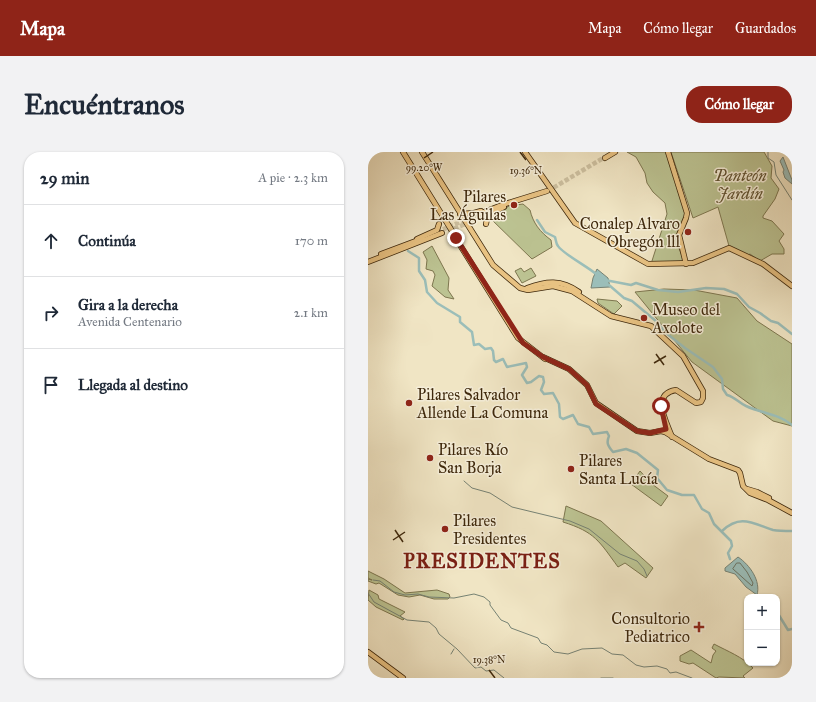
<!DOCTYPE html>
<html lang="es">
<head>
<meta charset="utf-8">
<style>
  body { margin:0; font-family:"IM FELL Great Primer",serif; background:#f2f2f3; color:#1f2937 }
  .controls { position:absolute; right:12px; bottom:12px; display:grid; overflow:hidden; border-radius:8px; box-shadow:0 1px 3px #0004 }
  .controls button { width:36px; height:36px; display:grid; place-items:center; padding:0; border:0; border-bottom:1px solid #e0e1e3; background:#fff; color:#1f2937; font:20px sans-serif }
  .stop { position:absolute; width:12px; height:12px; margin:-9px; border:3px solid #8f2418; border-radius:50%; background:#fff }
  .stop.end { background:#8f2418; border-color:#fff; box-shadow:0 1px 4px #0008 }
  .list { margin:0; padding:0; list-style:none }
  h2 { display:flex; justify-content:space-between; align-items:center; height:52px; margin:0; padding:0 16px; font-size:17px }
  h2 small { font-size:13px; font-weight:400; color:#747a83 }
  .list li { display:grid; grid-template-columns:26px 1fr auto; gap:12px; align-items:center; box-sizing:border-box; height:72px; padding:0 16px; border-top:1px solid #e0e1e3 }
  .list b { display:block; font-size:15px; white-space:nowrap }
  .list p { margin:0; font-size:13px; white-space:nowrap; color:#747a83 }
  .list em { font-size:13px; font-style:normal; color:#747a83 }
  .icon { flex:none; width:22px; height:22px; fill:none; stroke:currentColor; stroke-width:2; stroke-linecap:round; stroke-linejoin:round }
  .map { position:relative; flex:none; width:424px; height:526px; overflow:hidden; border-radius:16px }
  header { display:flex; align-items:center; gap:24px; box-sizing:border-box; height:56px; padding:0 20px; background:#8f2418; color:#fff }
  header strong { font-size:19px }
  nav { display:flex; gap:22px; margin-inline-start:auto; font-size:14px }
  .intro { display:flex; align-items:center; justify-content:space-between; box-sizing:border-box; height:96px; padding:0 24px }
  h1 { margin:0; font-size:28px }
  .button { padding:10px 18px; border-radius:16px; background:#8f2418; color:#fff; font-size:14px; font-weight:700 }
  main { display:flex; gap:24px; padding:0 24px }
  aside { flex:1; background:#fff; border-radius:16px; box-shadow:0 1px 3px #0004 }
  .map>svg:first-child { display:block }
  .green { fill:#bcc392; stroke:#7d764f }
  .water { fill:#9bbeb9; stroke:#768274 }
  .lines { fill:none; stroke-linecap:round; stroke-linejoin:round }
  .shore { stroke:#6c7362; stroke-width:1 }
  .stream { stroke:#768274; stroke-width:1 }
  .river { stroke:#9bbeb9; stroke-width:2.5 }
  .major-tunnel { stroke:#ccbf9f; stroke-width:4.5; stroke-dasharray:4.5 2; stroke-linecap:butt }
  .major-casing { stroke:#3e280c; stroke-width:6 }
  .major { stroke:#e8c282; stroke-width:4.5 }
  .route { stroke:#8f2418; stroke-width:5 }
  .ticks { fill:none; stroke:#3e280c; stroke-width:1.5 }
  .poi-dot { fill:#8f2418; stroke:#f5eed9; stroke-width:1.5 }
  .labels { text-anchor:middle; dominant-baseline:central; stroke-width:3; stroke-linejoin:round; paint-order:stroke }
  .park-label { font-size:16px; font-style:italic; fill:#5e4f2e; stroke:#f5eed9 }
  .poi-label { font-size:16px; fill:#3e280c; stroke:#f5eed9; text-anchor:start }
  .district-label { font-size:20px; font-weight:bold; letter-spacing:1px; fill:#7a1f14; stroke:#f5eed9 }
  .ticks-label { font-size:10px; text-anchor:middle; fill:#3e280c; stroke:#f5eed9; stroke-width:3; stroke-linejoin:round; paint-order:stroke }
</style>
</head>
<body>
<header>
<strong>Mapa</strong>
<nav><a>Mapa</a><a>Cómo llegar</a><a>Guardados</a></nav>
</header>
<div class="intro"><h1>Encuéntranos</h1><a class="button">Cómo llegar</a></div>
<main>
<aside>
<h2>29 min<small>A pie · 2.3 km</small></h2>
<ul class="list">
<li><svg class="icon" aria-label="ahead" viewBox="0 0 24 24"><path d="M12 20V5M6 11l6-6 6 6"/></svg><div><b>Continúa</b></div><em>170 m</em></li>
<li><svg class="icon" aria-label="right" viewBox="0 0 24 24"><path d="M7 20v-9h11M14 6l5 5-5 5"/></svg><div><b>Gira a la derecha</b><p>Avenida Centenario</p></div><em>2.1 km</em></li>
<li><svg class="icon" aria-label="arrive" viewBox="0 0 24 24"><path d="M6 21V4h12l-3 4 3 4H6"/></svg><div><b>Llegada al destino</b></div></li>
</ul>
</aside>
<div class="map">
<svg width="424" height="526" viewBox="0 0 424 526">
  <rect width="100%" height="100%" fill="#f0e5c4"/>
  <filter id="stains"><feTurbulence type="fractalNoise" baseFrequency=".005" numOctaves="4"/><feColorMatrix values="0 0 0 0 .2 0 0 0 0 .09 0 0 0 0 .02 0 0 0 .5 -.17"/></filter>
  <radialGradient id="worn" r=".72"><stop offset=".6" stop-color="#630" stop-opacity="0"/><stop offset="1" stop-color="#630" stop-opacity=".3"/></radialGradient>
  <g class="green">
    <polygon points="259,0 299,0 318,62 310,94 316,109 283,112 299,62 297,51 285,40 279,31 277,21 268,5"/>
    <polygon points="303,0 396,0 404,14 403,26 411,37 407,47 395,64 395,66 404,69 416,82 411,89 416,97 416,102 404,102 392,109 382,102 380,103 361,94 350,55 325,66"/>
    <path d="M155,52l7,6c3,13 10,22 21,30l1,7 -20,12 -42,-41 19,-12z"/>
    <polygon points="64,94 81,126 80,138 86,147 77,145 64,134 67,123 65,119 58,117 59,108 55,100"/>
    <polygon points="153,116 156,120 163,116 168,124 154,131 147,119"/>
    <polygon points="296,137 326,138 369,146 389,169 424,192 424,274 405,269 324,210 267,140"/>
    <polygon points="229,147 249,149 254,154 246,162 230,151"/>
    <polygon points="272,319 284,332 300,344 293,354 263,332"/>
    <path d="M198,354l35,15 52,47 -7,10 -21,-15 -7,4c-19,-26 -23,-35 -55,-45z"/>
    <polygon points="0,419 16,427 37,441 69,438 81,442 82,445 80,447 66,447 52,443 41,445 30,443 11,431 8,432 0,429 0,427 4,428 0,426"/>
    <polygon points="1,438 10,443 11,447 37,460 32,464 36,467 35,468 8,455 0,448"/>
    <path d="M346,492c13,7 29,13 39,24l-10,8 2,2 -26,-1 -3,1 -23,-15 -4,1 -9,-3v-5l11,-6 20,13 2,-8 3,-4 -4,-3z"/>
  </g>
  <g class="water">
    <polygon points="415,5 424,28 424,32 417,26 415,20 416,18 412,9"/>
    <polygon points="229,117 240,126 242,135 223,136 225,126"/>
    <path d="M370,405c12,8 23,24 19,38l-11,-8 -11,-13 -10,-3v-3z"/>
  </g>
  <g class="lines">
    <polygon class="shore" points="369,411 372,411 379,420 385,431 384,434 365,417"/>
    <g class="stream">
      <polyline points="400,0 400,6 406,10 408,23 424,48"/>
      <polyline points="96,329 104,336 122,341 144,355 202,369 221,377 252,402 269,409 276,417 279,424"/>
      <polyline points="5,428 12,429 26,440 37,443 50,442 61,445 86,446 106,442 116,445 122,450 122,453 133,468 140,471 143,476 170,486 173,491 179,493 186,500 200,502 214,497 234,496 244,502 255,503 268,513 276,515 289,514 299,517 302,521 308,520 324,526"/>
      <polyline points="0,441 6,450 39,468 61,470 68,476 71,482 89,497 107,516 113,515 118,519 126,518 136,526"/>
      <polyline points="83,502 86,497"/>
      <polyline points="233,526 245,526"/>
    </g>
    <g class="river">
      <path d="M169,68l8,12 10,5c1,3 1,7 3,9 4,7 30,21 38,28"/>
      <path d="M40,99l11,7v13l6,9 2,12 10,11 23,14v5l12,10 2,13 5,-1 6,5 6,-1 2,3 1,9 2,2 7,-3 4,8 19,-4 1,4 -5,8 5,8 4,-1 8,-6 4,1 1,5 -3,8 3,4 9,-1 6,11 1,13 3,2 10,-4 5,9 11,3 4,7 14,-2 2,4c-3,7 -1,10 4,16l13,-3 11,4 21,17 -1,8 10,12 15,5h12l8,14 7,4 5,11 17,17 1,5 -4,7 2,6"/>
      <polyline points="237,128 263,133 268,131 290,138 310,140 338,136 356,137 369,142 381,155 392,161 403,169 410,171 424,182"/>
      <path d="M241,133l15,13 8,3 25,21 9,11 19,15 28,19 9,12 1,10 4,6c8,2 12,8 19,11 15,7 33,8 46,19"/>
      <path d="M354,379c18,-17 30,-8 51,-1 6,1 13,1 19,1"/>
      <polyline points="389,443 391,445"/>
      <polyline points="409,460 420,478 424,477"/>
    </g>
    <g class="major-tunnel">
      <polyline points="180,39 237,5"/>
      <polyline points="80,79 115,65"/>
      <polyline points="69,80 111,62"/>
    </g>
    <defs>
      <g id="major">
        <polyline points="35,0 89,87"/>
        <path d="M54,0l71,113 27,23 8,2 25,-4 19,5 39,25 40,10 32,30 20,35v7l-2,4 -5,1 -20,-13c-26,4 -9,33 -4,47"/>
        <polyline points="157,0 207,71 280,112 325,111 361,96 395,112 424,134"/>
        <polyline points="300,0 319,61 318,66 311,83 318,112"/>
        <polyline points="237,6 247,0"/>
        <polyline points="92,62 106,61 113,59"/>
        <polyline points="111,62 134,53 179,39"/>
        <polyline points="115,65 136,55"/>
        <polyline points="118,72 119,67 124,63"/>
        <polyline points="87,85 150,186 177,207"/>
        <polyline points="49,87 69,78 71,72"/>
        <polyline points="13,102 53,87"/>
        <polyline points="0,110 74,81"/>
        <path d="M159,136c19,-7 34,-9 52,4"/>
        <polyline points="175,205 201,217 219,233 228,251 269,279 282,281 293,279 297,280 341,307 370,318 372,321 375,334 382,341 400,348 424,361"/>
        <polyline points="379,337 389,340 401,346"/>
        <polyline points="0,500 35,526"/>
      </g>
    </defs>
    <use href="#major" class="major-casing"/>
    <use href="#major" class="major"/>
  </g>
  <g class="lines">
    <polyline class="route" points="88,86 155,191 175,205 201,217 219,233 228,252 269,279 282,281 298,277 293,254"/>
  </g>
  <path class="ticks" d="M152,0l6,8M56,6l9,-6M288,202l8,11M286,211l12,-7M27,378l8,12M25,388l12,-8M121,518l6,8"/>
  <g class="poi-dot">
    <circle cx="146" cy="53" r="4"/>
    <circle cx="320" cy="80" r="4"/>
    <circle cx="276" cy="166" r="4"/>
    <circle cx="41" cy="251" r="4"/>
    <circle cx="62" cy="306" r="4"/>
    <circle cx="203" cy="317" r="4"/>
    <circle cx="77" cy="377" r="4"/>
    <path d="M329 469h4v4h4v4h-4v4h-4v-4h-4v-4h4z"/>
  </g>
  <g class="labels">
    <g class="park-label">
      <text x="372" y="23">Panteón<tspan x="372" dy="18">Jardín</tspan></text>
    </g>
    <g class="poi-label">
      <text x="138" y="44" text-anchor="end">Pilares<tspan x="138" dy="18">Las Águilas</tspan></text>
      <text x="312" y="71" text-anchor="end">Conalep Alvaro<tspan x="312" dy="18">Obregón lll</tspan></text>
      <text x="284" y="157">Museo del<tspan x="284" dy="18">Axolote</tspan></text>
      <text x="49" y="242">Pilares Salvador<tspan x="49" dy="18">Allende La Comuna</tspan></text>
      <text x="70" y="297">Pilares Río<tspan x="70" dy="18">San Borja</tspan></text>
      <text x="211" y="308">Pilares<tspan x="211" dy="18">Santa Lucía</tspan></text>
      <text x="85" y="368">Pilares<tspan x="85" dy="18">Presidentes</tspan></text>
      <text x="322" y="466" text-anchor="end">Consultorio<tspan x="322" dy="18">Pediatrico</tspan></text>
    </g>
    <g class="district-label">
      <text x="114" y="409">PRESIDENTES</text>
    </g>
  </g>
  <g class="ticks-label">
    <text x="56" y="19">99.20°W</text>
    <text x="158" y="22">19.36°N</text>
    <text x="121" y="511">19.38°N</text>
  </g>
  <rect width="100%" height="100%" filter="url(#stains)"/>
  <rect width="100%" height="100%" fill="url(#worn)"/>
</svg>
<div class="controls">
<button>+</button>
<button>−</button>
</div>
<div class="stop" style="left:293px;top:254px"></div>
<div class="stop end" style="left:88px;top:86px"></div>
</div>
</main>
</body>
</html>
